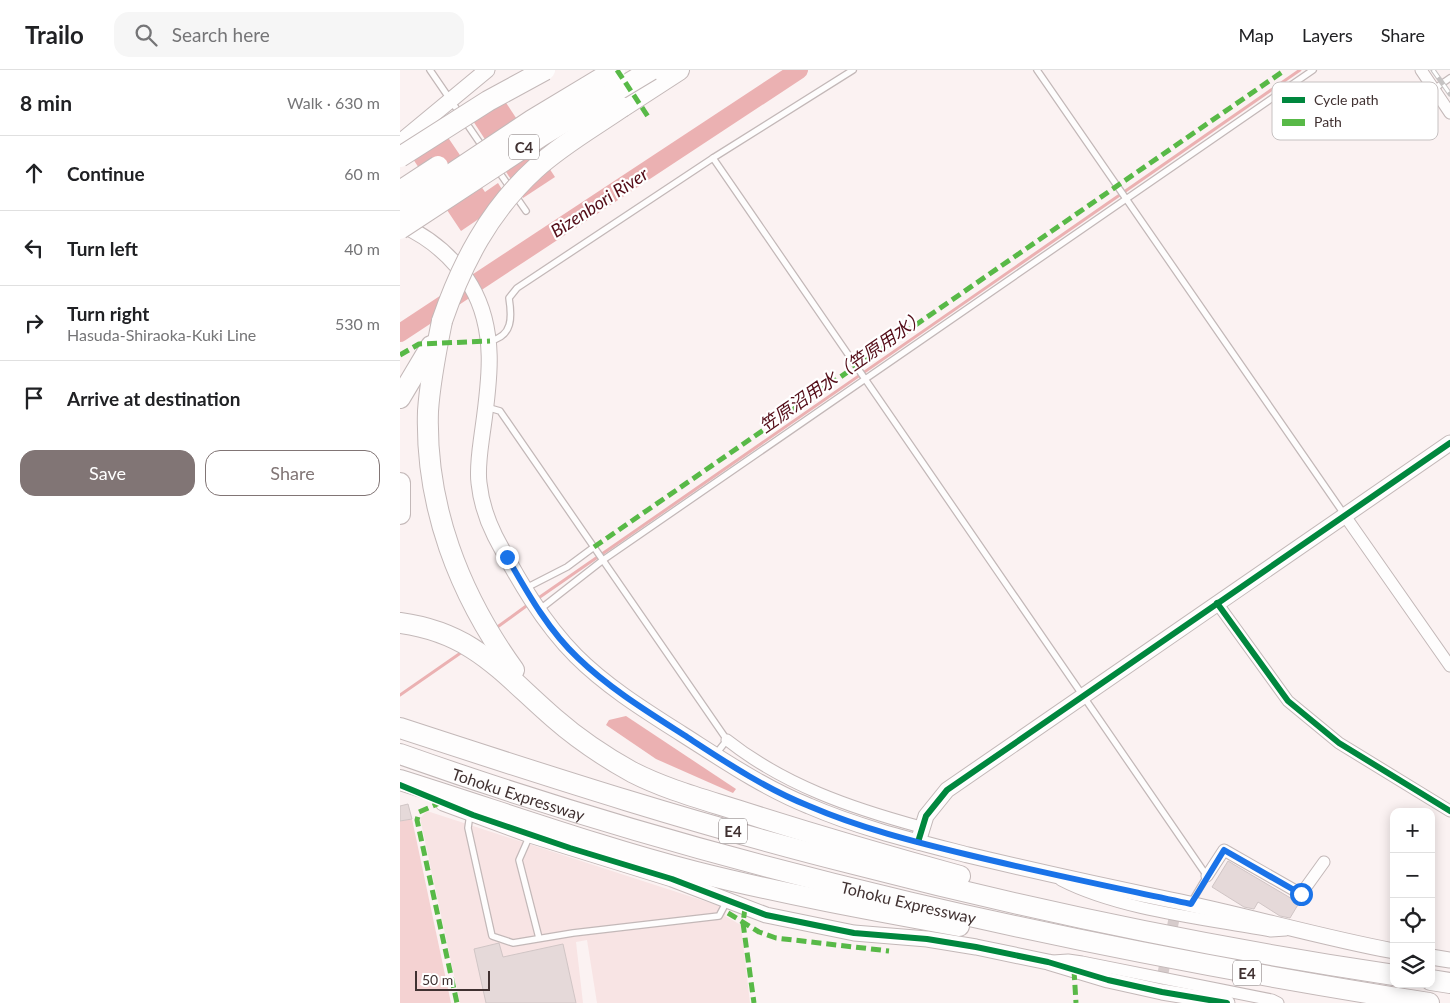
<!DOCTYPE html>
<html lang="en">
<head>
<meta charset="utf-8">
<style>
  body { margin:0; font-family:Lato,"Noto Sans JP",sans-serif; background:#f6f6f6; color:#202124 }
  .controls { position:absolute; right:15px; bottom:15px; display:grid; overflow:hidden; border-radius:10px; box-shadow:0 2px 12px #0003 }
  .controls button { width:45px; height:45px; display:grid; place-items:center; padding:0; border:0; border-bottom:1px solid #e0e0e0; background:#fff; color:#202124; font:25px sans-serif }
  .scale { position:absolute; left:15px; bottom:12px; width:75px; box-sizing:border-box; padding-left:5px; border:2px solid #403131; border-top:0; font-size:14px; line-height:18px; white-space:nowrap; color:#403131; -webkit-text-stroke:4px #fff; paint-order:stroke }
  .stop { position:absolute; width:15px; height:15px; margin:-11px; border:4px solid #1a73e8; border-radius:50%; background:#fff }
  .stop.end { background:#1a73e8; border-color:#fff; box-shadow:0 1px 5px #0008 }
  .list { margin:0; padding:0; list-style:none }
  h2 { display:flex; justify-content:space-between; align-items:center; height:65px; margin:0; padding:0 20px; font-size:21px }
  h2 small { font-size:16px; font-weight:400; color:#757577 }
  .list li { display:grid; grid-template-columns:32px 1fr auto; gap:15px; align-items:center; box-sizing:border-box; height:75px; padding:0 20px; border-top:1px solid #e0e0e0 }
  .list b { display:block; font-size:19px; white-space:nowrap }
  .list p { margin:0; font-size:16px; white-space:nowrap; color:#757577 }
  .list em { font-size:16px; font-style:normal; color:#757577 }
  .actions { display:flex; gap:10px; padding:15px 20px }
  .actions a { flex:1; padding:11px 0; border:1px solid #817575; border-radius:15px; text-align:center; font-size:18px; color:#817575 }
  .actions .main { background:#817575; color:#fff }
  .icon { flex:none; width:28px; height:28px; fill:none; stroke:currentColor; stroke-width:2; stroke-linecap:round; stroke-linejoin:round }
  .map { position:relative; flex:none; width:1050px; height:933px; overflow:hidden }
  header { display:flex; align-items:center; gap:30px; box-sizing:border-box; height:70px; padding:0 25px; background:#fff; border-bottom:1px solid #e0e0e0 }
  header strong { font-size:24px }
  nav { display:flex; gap:28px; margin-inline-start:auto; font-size:18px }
  .search { width:350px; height:45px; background:#f6f6f6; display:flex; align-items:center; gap:12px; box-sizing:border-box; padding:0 18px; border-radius:15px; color:#757577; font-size:19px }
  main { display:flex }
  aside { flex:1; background:#fff }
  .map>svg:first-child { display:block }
  .built { fill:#f8e4e4 }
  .green { fill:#f4d2d2 }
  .water { fill:#ebb1b2 }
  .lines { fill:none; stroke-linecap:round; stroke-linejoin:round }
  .stream { stroke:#ebb1b2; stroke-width:3 }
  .river { stroke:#ebb1b2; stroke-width:18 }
  .building { fill:#e5d9d9; stroke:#d0c5c5 }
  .street-tunnel { stroke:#d6cbcb; stroke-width:11; stroke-dasharray:11 5.5; stroke-linecap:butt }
  .lane-casing { stroke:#c3b8b8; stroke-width:8 }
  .street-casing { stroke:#c3b8b8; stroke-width:13 }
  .secondary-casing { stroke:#c3b8b8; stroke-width:17 }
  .highway-casing { stroke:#c3b8b8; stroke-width:22 }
  .lane { stroke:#fefdfd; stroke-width:5.5 }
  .street { stroke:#fefdfd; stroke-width:11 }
  .secondary { stroke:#fefdfd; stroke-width:15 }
  .highway { stroke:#fefdfd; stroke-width:20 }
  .rail-casing { stroke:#c6c3c3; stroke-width:5 }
  .rail { stroke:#fff; stroke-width:3; stroke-dasharray:9; stroke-linecap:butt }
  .highway-bridge-casing { stroke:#c3b8b8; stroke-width:22; stroke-linecap:butt }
  .highway-bridge { stroke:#fefdfd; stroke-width:20 }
  .quiet { stroke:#58b947; stroke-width:5; stroke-dasharray:10 5; stroke-linecap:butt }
  .cycleway-casing { stroke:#fff; stroke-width:9 }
  .cycleway { stroke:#00873e; stroke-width:6 }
  .route { stroke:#1a73e8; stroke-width:6 }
  .labels { text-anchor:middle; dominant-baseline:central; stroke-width:4.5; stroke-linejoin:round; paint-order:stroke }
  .shield { fill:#fff; stroke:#796f6f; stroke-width:1 }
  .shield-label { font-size:15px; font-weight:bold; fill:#403131 }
  .street-label { font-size:16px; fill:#403131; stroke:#fff }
  .water-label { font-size:18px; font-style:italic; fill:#540d18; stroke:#fff }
  .key { fill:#fff; stroke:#c6c1c1; stroke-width:1 }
  .key-label { font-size:14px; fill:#403131 }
</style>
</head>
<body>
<header>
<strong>Trailo</strong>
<div class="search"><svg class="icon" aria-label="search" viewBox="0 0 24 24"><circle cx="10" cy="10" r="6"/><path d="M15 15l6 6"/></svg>Search here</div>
<nav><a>Map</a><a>Layers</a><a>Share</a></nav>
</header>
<main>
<aside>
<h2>8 min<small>Walk · 630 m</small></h2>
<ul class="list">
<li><svg class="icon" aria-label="ahead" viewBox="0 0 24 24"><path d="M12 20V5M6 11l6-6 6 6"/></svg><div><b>Continue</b></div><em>60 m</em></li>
<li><svg class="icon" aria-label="left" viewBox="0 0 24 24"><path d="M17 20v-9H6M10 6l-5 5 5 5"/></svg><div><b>Turn left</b></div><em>40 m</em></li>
<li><svg class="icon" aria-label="right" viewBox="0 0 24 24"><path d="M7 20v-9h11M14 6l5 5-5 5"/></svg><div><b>Turn right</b><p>Hasuda-Shiraoka-Kuki Line</p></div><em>530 m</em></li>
<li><svg class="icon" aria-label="arrive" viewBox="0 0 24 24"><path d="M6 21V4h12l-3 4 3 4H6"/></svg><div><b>Arrive at destination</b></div></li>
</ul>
<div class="actions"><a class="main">Save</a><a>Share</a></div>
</aside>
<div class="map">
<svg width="1050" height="933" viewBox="0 0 1050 933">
  <rect width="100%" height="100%" fill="#fbf2f2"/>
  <polygon class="built" points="27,741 326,838 325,846 341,855 350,933 197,933 187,870 176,872 183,933 60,933 20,748"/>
  <polygon class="green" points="12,749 51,933 0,933 0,751"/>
  <g class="water">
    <polygon points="95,16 155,107 123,128 64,37"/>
    <polygon points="47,66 85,122 98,113 108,129 61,161 13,89"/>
    <polygon points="226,646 336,719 333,723 256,689 206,655 209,650"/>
  </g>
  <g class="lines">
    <g class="stream">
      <polyline points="137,529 900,0"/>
      <polyline points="96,558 129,534"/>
      <polyline points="0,625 62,582"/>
    </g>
    <polyline class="river" points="0,263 399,0"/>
  </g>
  <g class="building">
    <polygon points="8,734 12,749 0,751 0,736"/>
    <polygon points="828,791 899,833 890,848 880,846 858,832 854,839 844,837 812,817"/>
    <polygon points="99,873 103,887 163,874 176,933 86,933 74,879"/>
  </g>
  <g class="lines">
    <polyline class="street-tunnel" points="762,908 775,844"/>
    <defs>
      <g id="lane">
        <polyline points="30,0 84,79"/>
        <polyline points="637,0 944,444"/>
        <polyline points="1034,19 1050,8"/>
        <polyline points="313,88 807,806 791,833"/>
        <polyline points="97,99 126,141"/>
        <path d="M90,271c23,-5 22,-24 19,-43l8,-10 196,-130 140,-88"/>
        <polyline points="86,337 100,341 327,670 315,685"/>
        <polyline points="126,518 167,497 194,477"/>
        <polyline points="139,540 203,490 913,0"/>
        <polyline points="70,744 68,758 92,866 113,873 173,863 319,846 327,831"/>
        <polyline points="130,765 119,790 139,868"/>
      </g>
      <g id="street">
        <polyline points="1021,0 1050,43"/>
        <polyline points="945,446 1050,596"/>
        <polyline points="817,533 888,631 939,673 1050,741"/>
        <path d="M327,670c57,45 124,68 194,87"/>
        <polyline points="807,806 824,780 901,824 924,792"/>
        <path d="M661,810c58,30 145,39 210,51l15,-1"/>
        <polyline points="653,891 668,890 682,892 872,930 878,933"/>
      </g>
      <g id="secondary">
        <polyline points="0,72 87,0"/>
        <path d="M0,154c31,14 54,33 71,62 27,46 18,99 11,149 -2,15 -5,33 -3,48 2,19 8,37 16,53 22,42 48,87 81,120 31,31 70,55 106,78 41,26 82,54 127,72 51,22 105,35 159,49 67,16 135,31 203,45 74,15 148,37 223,51"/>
        <polyline points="43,733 130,765 272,809 366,845 454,863 527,869 576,877 648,892 708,910 762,922 827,933"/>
        <polyline points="518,772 526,746 547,720 1050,373"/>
        <polyline points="1031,887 1050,890"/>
      </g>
      <g id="highway">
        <polyline points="222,37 279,0"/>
        <path d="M42,251c-6,30 -12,59 -14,90 -3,95 31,183 86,259"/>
        <polyline points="0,328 31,276"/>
        <polyline points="0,413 0,444"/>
        <path d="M0,553c74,10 102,50 154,95 24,21 51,39 78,54 35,18 74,28 111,40 72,23 144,44 217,64"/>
        <path d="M0,658c150,49 301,98 454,136 177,46 359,84 540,111"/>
        <path id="s1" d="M0,684c333,118 681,194 1029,249"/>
        <path d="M0,710c99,31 196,66 296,92 87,22 175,38 263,54"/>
        <polyline points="1031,910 1050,913"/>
      </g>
    </defs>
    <use href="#lane" class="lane-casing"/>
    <use href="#street" class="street-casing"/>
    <use href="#secondary" class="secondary-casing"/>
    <use href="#highway" class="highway-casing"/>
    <use href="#lane" class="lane"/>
    <use href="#street" class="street"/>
    <use href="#secondary" class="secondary"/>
    <use href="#highway" class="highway"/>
    <defs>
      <polyline id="rail" points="1033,0 1050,24"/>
    </defs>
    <use href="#rail" class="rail-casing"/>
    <use href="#rail" class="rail"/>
    <defs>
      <g id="highway-bridge">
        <polyline points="0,87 88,31 145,0"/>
        <polyline points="0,121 38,96"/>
        <polyline points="0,138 132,50 215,0"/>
        <polyline points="0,159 143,65 251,0"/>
        <path d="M42,251c20,-58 47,-110 93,-152 26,-24 58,-42 87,-62"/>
      </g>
    </defs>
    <use href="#highway-bridge" class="highway-bridge-casing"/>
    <use href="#highway-bridge" class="highway-bridge"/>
    <g class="quiet">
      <polyline points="217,0 249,48"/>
      <polyline points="0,285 19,274 90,271"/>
      <polyline points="194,477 885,0"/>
      <polyline points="42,732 19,742 17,750 57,933"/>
      <polyline points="345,838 343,853 354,933"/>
      <polyline points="328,843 359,862 376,868 489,881"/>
      <polyline points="674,900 676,933"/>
    </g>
    <defs>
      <g id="cycleway">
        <polyline points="817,533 888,631 939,673 1050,741"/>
        <polyline points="0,715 73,745 170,778 272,809 366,845 454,863 527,869 576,877 648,892 708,910 762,922 827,933"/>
        <polyline points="518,772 526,746 547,720 1050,373"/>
      </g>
    </defs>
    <use href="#cycleway" class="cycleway-casing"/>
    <use href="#cycleway" class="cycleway"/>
  </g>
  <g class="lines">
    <path class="route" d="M107,487c20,35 41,73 71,101 31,30 70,54 106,77 40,26 80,53 125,71 51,22 106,36 160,49 74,18 148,33 222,49l33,-54 77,44"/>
  </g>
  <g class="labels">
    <g class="shield">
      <rect x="109" y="64.5" width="30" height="25" rx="4"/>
      <rect x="319" y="748.5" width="28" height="25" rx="4"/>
      <rect x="833" y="890.5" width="28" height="25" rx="4"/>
    </g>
    <g class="shield-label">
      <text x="124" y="77">C4</text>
      <text x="333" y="761">E4</text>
      <text x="847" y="903">E4</text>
    </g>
    <g class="street-label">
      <text stroke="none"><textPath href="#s1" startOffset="125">Tohoku Expressway</textPath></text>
      <text stroke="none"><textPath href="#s1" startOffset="530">Tohoku Expressway</textPath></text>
    </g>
    <g class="water-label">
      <text transform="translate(199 132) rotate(-33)">Bizenbori River</text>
      <text transform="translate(442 301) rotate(-35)">笠原沼用水（笠原用水）</text>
    </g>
  </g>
  <rect x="872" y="12" width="166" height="58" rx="8" class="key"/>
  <rect x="882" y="27" width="23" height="6" fill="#00873e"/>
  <rect x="882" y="49" width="23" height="7" fill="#58b947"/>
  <g class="key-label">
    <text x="914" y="35">Cycle path</text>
    <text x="914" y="57">Path</text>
  </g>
</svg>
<div class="controls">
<button>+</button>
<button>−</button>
<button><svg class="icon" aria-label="locate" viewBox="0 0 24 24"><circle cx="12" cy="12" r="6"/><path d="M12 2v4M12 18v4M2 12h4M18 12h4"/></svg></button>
<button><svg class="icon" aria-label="layers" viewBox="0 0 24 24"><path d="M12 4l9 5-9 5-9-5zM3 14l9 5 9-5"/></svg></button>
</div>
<div class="scale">50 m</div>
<div class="stop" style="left:901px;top:824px"></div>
<div class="stop end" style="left:107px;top:487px"></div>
</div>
</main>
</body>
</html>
